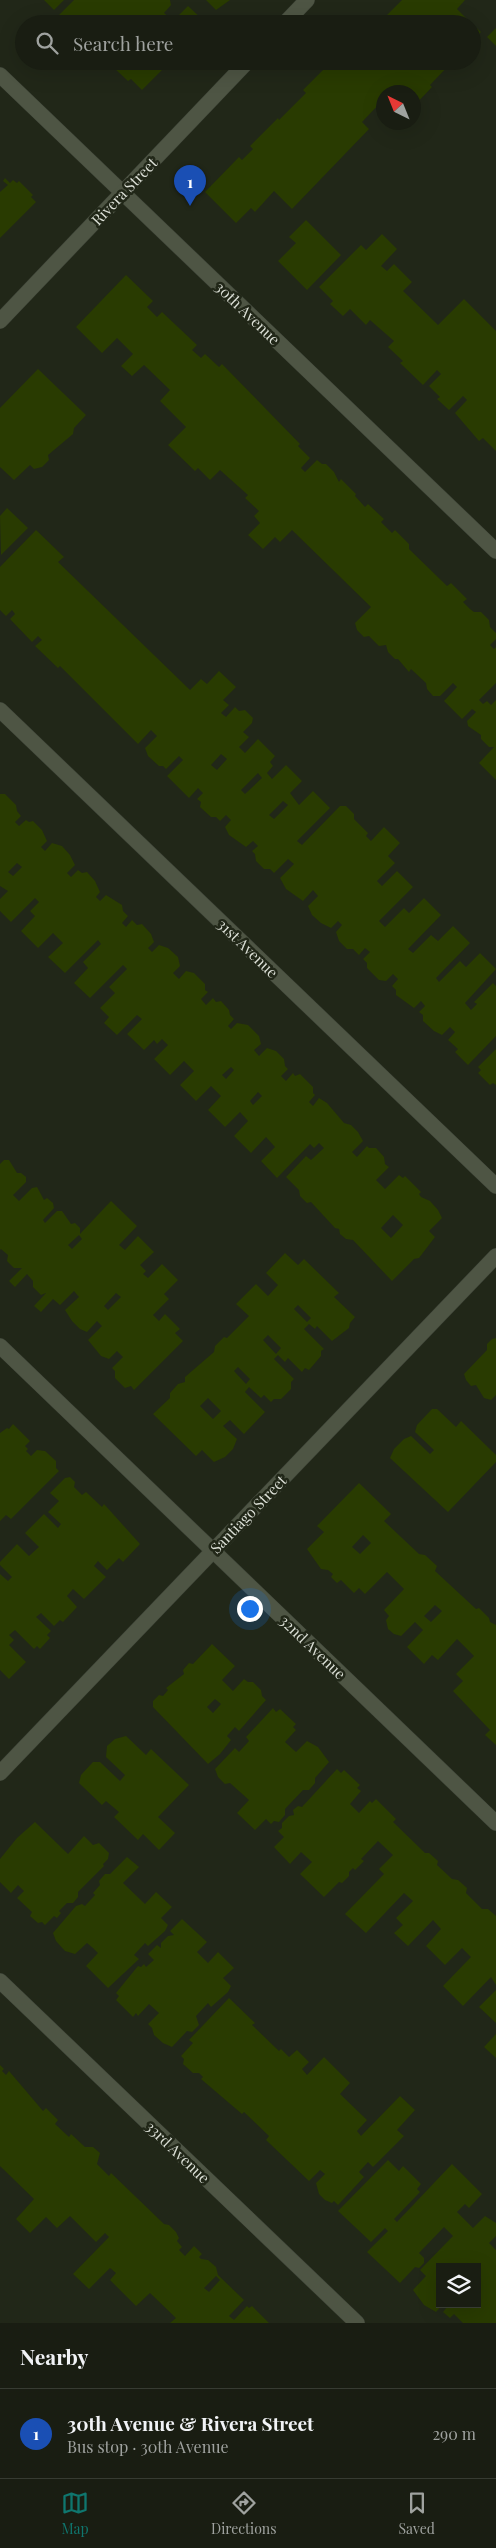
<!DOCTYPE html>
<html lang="en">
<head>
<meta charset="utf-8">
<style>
  body { margin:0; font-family:"Playfair Display",serif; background:#262a20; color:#f1f3f6 }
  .controls { position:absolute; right:15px; bottom:15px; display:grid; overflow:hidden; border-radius:0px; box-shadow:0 5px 20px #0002 }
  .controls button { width:45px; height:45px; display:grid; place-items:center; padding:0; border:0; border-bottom:1px solid #373b32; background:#191d12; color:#f1f3f6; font:25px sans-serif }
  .compass { position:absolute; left:376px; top:85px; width:45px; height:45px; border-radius:50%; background:#191d12; box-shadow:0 5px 20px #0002; rotate:317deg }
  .you { position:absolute; left:249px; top:1608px; width:18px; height:18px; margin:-12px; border:4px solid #fff; border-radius:50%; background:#1a73e8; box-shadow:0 0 0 8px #1a73e833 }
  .badge { display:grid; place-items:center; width:32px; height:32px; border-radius:50%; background:#0f766e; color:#fff; font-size:16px; font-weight:700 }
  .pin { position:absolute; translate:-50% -41px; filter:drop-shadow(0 1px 2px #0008) }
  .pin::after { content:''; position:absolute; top:26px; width:18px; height:15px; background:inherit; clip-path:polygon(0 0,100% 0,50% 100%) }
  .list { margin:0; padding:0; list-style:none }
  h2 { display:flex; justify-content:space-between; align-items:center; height:65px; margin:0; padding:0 20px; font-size:21px }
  h2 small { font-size:16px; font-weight:400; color:#9fa29f }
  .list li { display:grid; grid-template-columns:32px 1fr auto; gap:15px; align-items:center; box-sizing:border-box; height:90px; padding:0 20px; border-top:1px solid #373b32 }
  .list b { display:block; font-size:19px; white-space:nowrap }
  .list p { margin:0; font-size:16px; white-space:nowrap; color:#9fa29f }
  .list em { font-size:16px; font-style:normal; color:#9fa29f }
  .icon { flex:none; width:28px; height:28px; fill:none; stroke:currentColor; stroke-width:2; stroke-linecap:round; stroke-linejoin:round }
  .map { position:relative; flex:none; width:496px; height:2323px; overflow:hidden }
  .search { position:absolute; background:#191d12; box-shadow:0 5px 20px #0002; left:15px; right:15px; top:15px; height:55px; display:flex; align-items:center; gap:12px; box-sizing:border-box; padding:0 18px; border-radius:28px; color:#9fa29f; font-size:19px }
  .sheet { height:155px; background:#191d12 }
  nav { display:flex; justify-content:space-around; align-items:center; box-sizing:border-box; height:70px; border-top:1px solid #373b32; background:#191d12; font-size:14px; color:#9fa29f }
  nav a { display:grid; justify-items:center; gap:2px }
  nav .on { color:#0f766e }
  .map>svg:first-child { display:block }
  .building { fill:#293b01; fill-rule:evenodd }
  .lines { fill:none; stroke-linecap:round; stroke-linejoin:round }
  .minor-casing { stroke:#3c4236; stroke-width:16 }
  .minor { stroke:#4e5544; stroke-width:15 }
  .labels { text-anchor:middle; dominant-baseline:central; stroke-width:5; stroke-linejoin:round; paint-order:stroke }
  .street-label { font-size:15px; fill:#dbdfd6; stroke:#212718 }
</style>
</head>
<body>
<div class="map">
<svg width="496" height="2323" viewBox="0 0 496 2323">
  <rect width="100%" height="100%" fill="#212718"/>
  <g class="building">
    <polygon points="44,0 64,0 54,10"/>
    <polygon points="74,0 170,0 171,5 164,13 173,21 188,6 204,21 201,24 102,24 97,19 92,24 69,24 59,15"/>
    <polygon points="206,0 230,0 216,10"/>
    <polygon points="402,0 465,0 457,9 472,24 385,24 390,18 387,15"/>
    <polygon points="472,24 481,32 472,41"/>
    <polygon points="496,28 496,46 487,37"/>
    <polygon points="116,61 165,61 168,64 142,90 131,79 128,81 112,66"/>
    <polygon points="332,61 453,61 430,85 432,87 414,106 414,92 384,92 384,99 362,122 369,129 292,209 274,191 255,212 251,208 236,223 205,192 239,157 242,160 253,149 250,146 278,118 279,120 306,93 303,90"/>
    <polygon points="5,178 10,183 13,180 17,183 19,181 33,195 31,197 36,202 0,238 0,192 8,185 3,181"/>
    <polygon points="306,220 341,255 307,290 278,261 296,243 289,237"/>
    <polygon points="382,234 397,249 381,266 387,271 394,264 412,282 403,291 438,325 464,299 496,331 496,451 483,438 479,441 455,413 467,400 463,396 449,410 437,399 440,397 429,386 441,374 437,370 423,385 400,363 403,361 388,347 394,341 370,320 366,325 350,309 343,316 330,304 333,301 319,287 361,245 366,250"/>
    <polygon points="126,275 153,301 147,307 157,317 162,312 197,345 192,350 201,358 205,354 219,367 222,364 300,444 298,446 310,458 301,468 305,472 317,460 322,464 326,464 334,472 339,482 341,479 356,494 355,496 365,507 368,504 384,519 381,522 392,533 395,530 409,544 409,549 445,584 447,586 451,583 467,599 463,602 470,609 474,612 481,612 489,620 490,627 496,633 496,639 490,645 494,649 496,647 496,683 479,700 483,704 487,701 491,705 496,700 496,780 479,763 494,747 489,747 481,739 481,735 468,726 467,721 476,712 472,709 462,719 444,701 457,687 453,683 440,696 433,696 427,689 426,683 411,669 409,672 398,659 395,659 388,652 386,645 379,646 369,636 364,637 357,630 355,623 371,607 292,530 280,542 275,537 263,549 248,535 260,523 254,516 259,511 245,498 248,495 220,470 210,480 198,468 195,471 168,445 186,427 160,401 170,390 144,365 132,376 121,366 133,354 117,338 102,353 76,327"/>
    <polygon points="38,369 86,415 74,428 73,434 48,455 49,460 42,467 34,469 30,465 14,480 0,467 0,408"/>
    <polygon points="7,508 28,528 1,555 0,516"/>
    <path d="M36,530l28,27 -6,5 132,128 11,-11 6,5 12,-13 17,16 -13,13 6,5 -8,8 5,4 9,-10 4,4 6,-1 8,8 -1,5 -9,9 6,5 -10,10 6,6 13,-14 17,17 -5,6 3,4 -6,7 5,6 14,-14 16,16 -12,12 9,12 14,-14 17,17 -33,33 5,4 38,-39h6l8,8v5l14,14 -2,3 5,5 13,-14 16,16 -12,13 7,7 -18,18 5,5 15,-15 16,16 -34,34 6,6 19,-19 5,5 15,-15 17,17 -33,34 5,4 18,-18 7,6 15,-15 17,17 -34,35 3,4 21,-21 6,6 14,-14 16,16 -31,34 6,7 6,-6 -3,-2 19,-19 3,3v50l-28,29 -13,-13 3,-3 -10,-9 7,-8 -5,-5 -8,8 -8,-4 -11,-10v-6l-4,-3 6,-6 -4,-5 -7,7 -18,-13v-5l-4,-4 6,-7 -5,-5 -7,7 -7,-1 -12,-12v-5l-4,-4 7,-7 -5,-4 -6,7 -6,-6h-6l-8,-8 -3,-9 6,-7 -4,-4 -7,7 -10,-5 -9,-8 -4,-9 10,-10 -5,-6 -10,11 -17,-12 -6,-11 14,-14 -6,-5 -14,14 -4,-4h-6l-8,-8 -1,-7 -3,-3 6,-5 -5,-5 -7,6 -17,-12 -4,-8 6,-7 -5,-5 -6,6 -4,-4h-5l-11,-10 1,-5 -4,-3 6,-6 -5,-5 -9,10 -22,-22 16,-16 -4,-4 -13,13 -3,-3h-4l-11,-10 -3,-8 12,-12 -6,-6 -13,14 -78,-78 -2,2 -23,-22 7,-6 -4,-4 -6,6 -22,-23 5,-5 -3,-4 -6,6 -6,-6v-43zM221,754l6,5 -10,11 -6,-5zM258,773l4,5 -17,16 -4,-4zM283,801l5,4 -14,14 -5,-4z"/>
    <path d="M0,794h5l11,11 1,6 4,5 -6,6 4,4 7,-6 3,2 4,-1 9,9 5,11 -6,6 4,4 7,-8 10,3 8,9 5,10 -8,8 4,4 7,-7 4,3 5,-1 8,9 5,11 -4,5 4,4 6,-6 16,10 1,6 5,5 -6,7 4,4 6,-7 5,5 5,-1 9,10 3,8 -6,6 4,4 7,-7 9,3 10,9 2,9 -7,7 6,6 7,-8 8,2 11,11v6l3,2 -7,7 5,6 7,-7 3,4 5,-1 8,9 1,5 4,4 -6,7 3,3 6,-6 11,2 11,11 2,8 -7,6 5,6 8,-8 9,3 8,8 1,7 3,3 -7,7 5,5 7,-8 2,3 5,-2 13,13v6l2,2 -6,7 4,4 6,-8 8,5 17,20 7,2 7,7 5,9 -11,11 5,5 10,-11 2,2h7l8,9 1,7 4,3 -13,13 9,9 14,-14 4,3 2,-2 16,16 -2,2 2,3 9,4 8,9 4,8 -13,13 6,6 -16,21 -5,1 -22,22 -39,-41 -7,-1 -6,-5 -1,-5 -4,-1 -24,-26 -4,1 -7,-7 -1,-6 -13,-13 20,-21 5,4 13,-12 -5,-5 -5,5 -4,-4 -33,34 -16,-17 14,-14 -9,-10 -15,16 -17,-17 14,-15 -8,-9 -15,15 -17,-17 13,-14 -10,-10 -15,15 -16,-16 14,-14 -10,-10 -14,14 -16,-16 14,-14 -6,-6 -5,5 -3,-4 -10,10 -17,-16 15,-15 -5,-4 -20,20 -13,-12 5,-6 -9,-9 15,-15 -6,-6 18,-18 -4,-4 -33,33 -16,-15 14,-15 -5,-6 18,-18 -3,-4 -33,33 -17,-16 15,-14 -10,-10 -15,15 -17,-17 14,-15 -5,-5 9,-9 -4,-4 -24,24 -11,-11v-12l8,-8 -8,-5zM17,863l5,4 -9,9 -5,-4zM231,1067l3,3 -8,9 -4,-4zM258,1092l4,4 -9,9 -3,-4zM393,1215l10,10 -12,13 -10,-10z"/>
    <polygon points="496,1049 496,1085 493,1083 490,1085 478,1073 481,1070 478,1067"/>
    <path d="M4,1160h5l8,13h4l5,4v5l-13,13 6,6 13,-13 5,-1 7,13 3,-2 6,5 1,5 -11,12 2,3 12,-12h5l9,13 4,-1 5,5v6l31,-33 26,25 -18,19 6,5 13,-14 16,16 -14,13 6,6 -3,3 5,4 14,-14 16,16 -14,14 5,5 -16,16 6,6 6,-7 15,15 -5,4 8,8 -49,49 -3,-4 -6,2 -10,-10v-7l-3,-3 11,-11 -6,-6 -8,8 -8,-3 -13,-16 14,-14 -5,-5 -10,11 -7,-3 -8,-8 -7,-11 14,-13 -5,-6 -14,14 -7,-6 -12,13 -7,-6 12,-13 -5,2 -8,-8v-6l-6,-7 -12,13 -6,-6 13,-13h-8l-7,-7 1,-6 -7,-6 -1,1v-86zM79,1235l3,4 -10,10 -4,-4zM116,1293l5,4 -13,13 -4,-4z"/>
    <path d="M285,1253l13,12 6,-6 35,34 -5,4 21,20 -5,6 -1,5 -17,13 -15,-15 -2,3 -6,-5 -5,5 20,20 -3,2v5l-12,14 -4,-2 -3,4 -14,-14 -3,4 -7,-7 -4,4 20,20 -3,3v7l-10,10h-7l-3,3 -7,-7 -3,3 -12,-11 -4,5 20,20 -21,22 -14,-14 -7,6 14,13 -4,10 -8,8 -11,5 -12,-12 -6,6 -43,-42 17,-16v-5l8,-9 7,-2v-5l29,-25 1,-6 9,-9 3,1 22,-22 -13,-12 20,-20 12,12 10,-11 -12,-12zM298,1305l13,13 -4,4 -13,-13zM268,1335l13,13 -5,6 -13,-14zM238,1367l12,12 -4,5 -12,-13zM208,1398l13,13 -8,8 -13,-13z"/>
    <polygon points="496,1338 496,1395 491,1400 484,1398 476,1385 471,1386 466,1380 464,1374 487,1350 487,1344 492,1339"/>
    <polygon points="432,1409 437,1409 456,1427 461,1421 496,1455 496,1462 448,1512 390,1458 394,1449 404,1439 411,1436 430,1454 434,1450 415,1432 417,1425"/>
    <polygon points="13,1424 30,1441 25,1446 28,1449 26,1451 31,1456 37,1450 45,1451 56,1461 56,1468 59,1471 11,1519 6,1515 0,1521 0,1433 7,1428 9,1429"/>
    <polygon points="70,1477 75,1482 74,1487 82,1495 86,1492 102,1507 104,1504 140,1544 123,1562 119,1558 107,1570 98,1561 94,1566 106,1577 84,1599 73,1589 67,1596 77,1607 63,1622 60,1620 54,1626 41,1613 36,1617 51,1631 47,1635 50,1638 40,1649 37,1646 34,1649 15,1630 9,1635 14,1640 9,1645 26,1662 9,1679 0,1670 0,1574 8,1581 12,1577 0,1565 0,1562 17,1544 29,1556 39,1547 25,1533 44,1514 58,1528 61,1524 48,1512 59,1501 50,1493 65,1478"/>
    <path d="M359,1483l32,31 -7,7 35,33 6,1 12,11 -2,5 41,38 3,-1 10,10 1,4 6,3v120l-11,-10 5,-5 -37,-39 10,-10 -7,-7 18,-18 -17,-17 -19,21 -6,-5 -8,9 -17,-17 16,-17 -8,-8 -14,14 -7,-2 -6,-5 -2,-9 3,-4 -5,-6 20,-21 -17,-17 -22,22 -6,-6 -5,5 -13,-13 -4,3 -6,-6 2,-3 -5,-4 -7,-1 -14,-20 17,-17 -7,-6zM363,1535l8,8 -11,11 -8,-7zM435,1605l7,6 -11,11 -7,-6z"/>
    <path d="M212,1644l23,22 -13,14 11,11 11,-12 4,3h5l8,8 1,6 4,4 -27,31 -4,-4 -8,9 4,4 -11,14 -12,10 -55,-57v-6l6,-6 4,1 5,-6 -2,-2 18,-14 -1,-4 6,-7 4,1zM215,1699l6,5 -8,9 -6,-6z"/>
    <polygon points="273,1708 276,1712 280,1709 296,1724 293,1727 296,1730 285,1742 296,1752 307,1741 318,1747 329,1762 315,1778 315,1783 309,1790 303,1790 285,1809 285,1815 279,1822 274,1821 271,1824 266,1819 255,1830 237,1813 249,1800 230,1783 225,1784 218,1777 215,1769 235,1748 239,1752 249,1741 246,1737"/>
    <polygon points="126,1736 146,1755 151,1749 189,1785 158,1817 175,1833 159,1850 143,1834 138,1840 114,1817 119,1812 106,1801 102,1805 79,1783 81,1775 93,1762 100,1762 120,1781 125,1775 106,1757 107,1746 115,1739"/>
    <polygon points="337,1769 341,1773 344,1770 360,1785 357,1788 361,1791 350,1804 359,1813 370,1801 372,1803 376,1799 396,1819 393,1822 425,1853 429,1853 438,1861 437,1865 452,1879 458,1880 467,1888 466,1893 482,1909 488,1909 496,1916 496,1985 491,1977 463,2006 443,1986 471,1957 462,1948 445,1965 426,1946 441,1929 433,1920 408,1946 394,1933 403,1925 396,1918 413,1901 404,1893 366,1933 345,1914 384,1874 379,1869 393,1855 378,1841 361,1859 364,1861 355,1870 353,1868 349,1872 349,1876 342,1883 339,1882 324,1897 300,1874 312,1862 301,1852 290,1864 274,1847 284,1837 278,1831 282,1828 282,1823 289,1816 294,1815 293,1810 298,1806 302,1807"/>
    <polygon points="35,1822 68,1854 84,1836 93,1845 99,1843 109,1853 108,1859 103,1864 104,1866 78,1892 78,1897 73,1903 67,1903 59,1911 61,1913 57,1918 54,1916 45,1925 42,1922 38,1923 30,1916 32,1912 17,1898 24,1891 18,1885 11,1893 0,1882 0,1859 17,1838"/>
    <polygon points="127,1857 139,1867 123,1883 145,1904 156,1892 172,1907 161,1918 168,1925 165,1931 148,1946 145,1943 134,1955 139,1959 108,1988 86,1966 98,1953 93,1948 87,1943 75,1954 65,1951 56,1941 53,1933 76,1906 82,1904 85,1906 95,1895 93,1893 100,1885 99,1881 105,1874 110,1874"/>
    <polygon points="182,1919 207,1942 197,1952 208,1963 218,1952 234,1968 223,1978 231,1986 228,1992 211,2007 208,2003 196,2016 199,2025 192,2032 187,2031 172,2047 163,2043 154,2035 152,2028 148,2024 159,2013 149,2004 138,2016 136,2013 133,2017 116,2000 119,1996 116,1993 138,1966 141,1967 144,1964 146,1967 154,1960 148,1954 157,1945 161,1948 161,1943 168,1936 174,1935 170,1931"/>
    <polygon points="496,1990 496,2023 479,2007"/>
    <polygon points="229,1998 255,2023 252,2025 279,2051 281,2049 289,2057 297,2050 309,2062 302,2069 307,2075 324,2057 350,2083 340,2094 367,2120 357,2131 361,2136 400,2096 415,2110 397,2130 404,2136 373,2167 368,2162 359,2172 364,2177 338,2205 334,2201 332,2203 325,2200 319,2194 316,2183 325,2174 320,2170 309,2181 266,2140 269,2136 244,2112 242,2114 201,2079 203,2077 199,2073 193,2073 183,2064 184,2059 181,2056 193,2043 189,2040"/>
    <polygon points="496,2034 496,2058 484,2047"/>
    <path d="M0,2065l4,4 -2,2 4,4 3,-4 34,40 3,-3 12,12 -3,4 14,13 2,-3 14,13h8l7,6 -3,11 12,12 2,-3 53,51 5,1 7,7 3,6 -2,3 5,6 -3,3 6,6 9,-10 8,8 -3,3 2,2 7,1 8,7 2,8 26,25 -15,16 5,4 13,-14 2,2 3,-2 17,17h-99l6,-5 -26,-25 -14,13 -26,-26 6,-7 -6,-5 -21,21 -16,-15 36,-37 -4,-4 -9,9 -26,-26 -13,12 -11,-11 -16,16 -14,-14 18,-20 -34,-33zM216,2276l4,4 -11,12 -5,-4z"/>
    <polygon points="388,2160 399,2171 403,2166 421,2184 417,2189 420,2192 394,2219 397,2222 452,2164 482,2194 469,2208 465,2204 457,2212 473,2228 485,2216 496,2223 496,2236 489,2243 496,2250 496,2323 463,2323 454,2314 450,2318 443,2312 447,2307 444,2304 477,2304 477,2267 440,2267 440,2304 443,2304 436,2312 424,2305 413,2290 426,2276 420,2270 453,2236 444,2227 419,2253 424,2258 424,2263 419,2268 415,2267 400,2283 367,2252 388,2231 385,2228 371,2242 338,2211"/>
  </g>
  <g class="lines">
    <defs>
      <g id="minor">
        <polyline points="284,24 307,0"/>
        <polyline points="0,75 496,551"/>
        <polyline points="0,321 248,61"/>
        <polyline points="0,710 496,1186"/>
        <polyline points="0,1346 496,1823"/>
        <polyline points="0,1773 496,1256"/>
        <polyline points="0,1981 357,2323"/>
      </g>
    </defs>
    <use href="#minor" class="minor-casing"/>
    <use href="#minor" class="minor"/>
  </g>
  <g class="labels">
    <g class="street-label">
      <text transform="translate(124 191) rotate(-46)">Rivera Street</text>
      <text transform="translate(248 313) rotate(44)">30th Avenue</text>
      <text transform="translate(248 948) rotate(44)">31st Avenue</text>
      <text transform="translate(248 1514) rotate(-46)">Santiago Street</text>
      <text transform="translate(313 1647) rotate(44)">32nd Avenue</text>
      <text transform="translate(178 2152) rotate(44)">33rd Avenue</text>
    </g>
  </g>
</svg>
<div class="controls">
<button><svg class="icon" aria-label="layers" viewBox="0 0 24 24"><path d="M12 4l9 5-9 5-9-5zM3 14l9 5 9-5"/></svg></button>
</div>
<svg class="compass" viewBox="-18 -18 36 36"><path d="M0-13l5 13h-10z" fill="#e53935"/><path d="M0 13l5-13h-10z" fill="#9fa29f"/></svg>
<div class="you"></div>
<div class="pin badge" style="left:190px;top:206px;background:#1a4fb4">1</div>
<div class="search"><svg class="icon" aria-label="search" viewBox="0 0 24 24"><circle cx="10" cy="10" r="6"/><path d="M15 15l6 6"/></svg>Search here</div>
</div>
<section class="sheet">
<h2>Nearby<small></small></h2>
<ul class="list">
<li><span class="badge" style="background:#1a4fb4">1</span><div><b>30th Avenue &amp; Rivera Street</b><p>Bus stop · 30th Avenue</p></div><em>290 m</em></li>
</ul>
</section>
<nav>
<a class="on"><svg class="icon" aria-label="map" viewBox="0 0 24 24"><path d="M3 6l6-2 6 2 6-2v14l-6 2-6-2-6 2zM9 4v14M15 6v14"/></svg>Map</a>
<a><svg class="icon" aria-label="directions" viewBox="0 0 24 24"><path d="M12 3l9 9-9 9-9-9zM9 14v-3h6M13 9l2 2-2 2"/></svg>Directions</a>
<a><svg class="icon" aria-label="saved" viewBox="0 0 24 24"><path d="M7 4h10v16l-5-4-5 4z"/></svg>Saved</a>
</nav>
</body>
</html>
